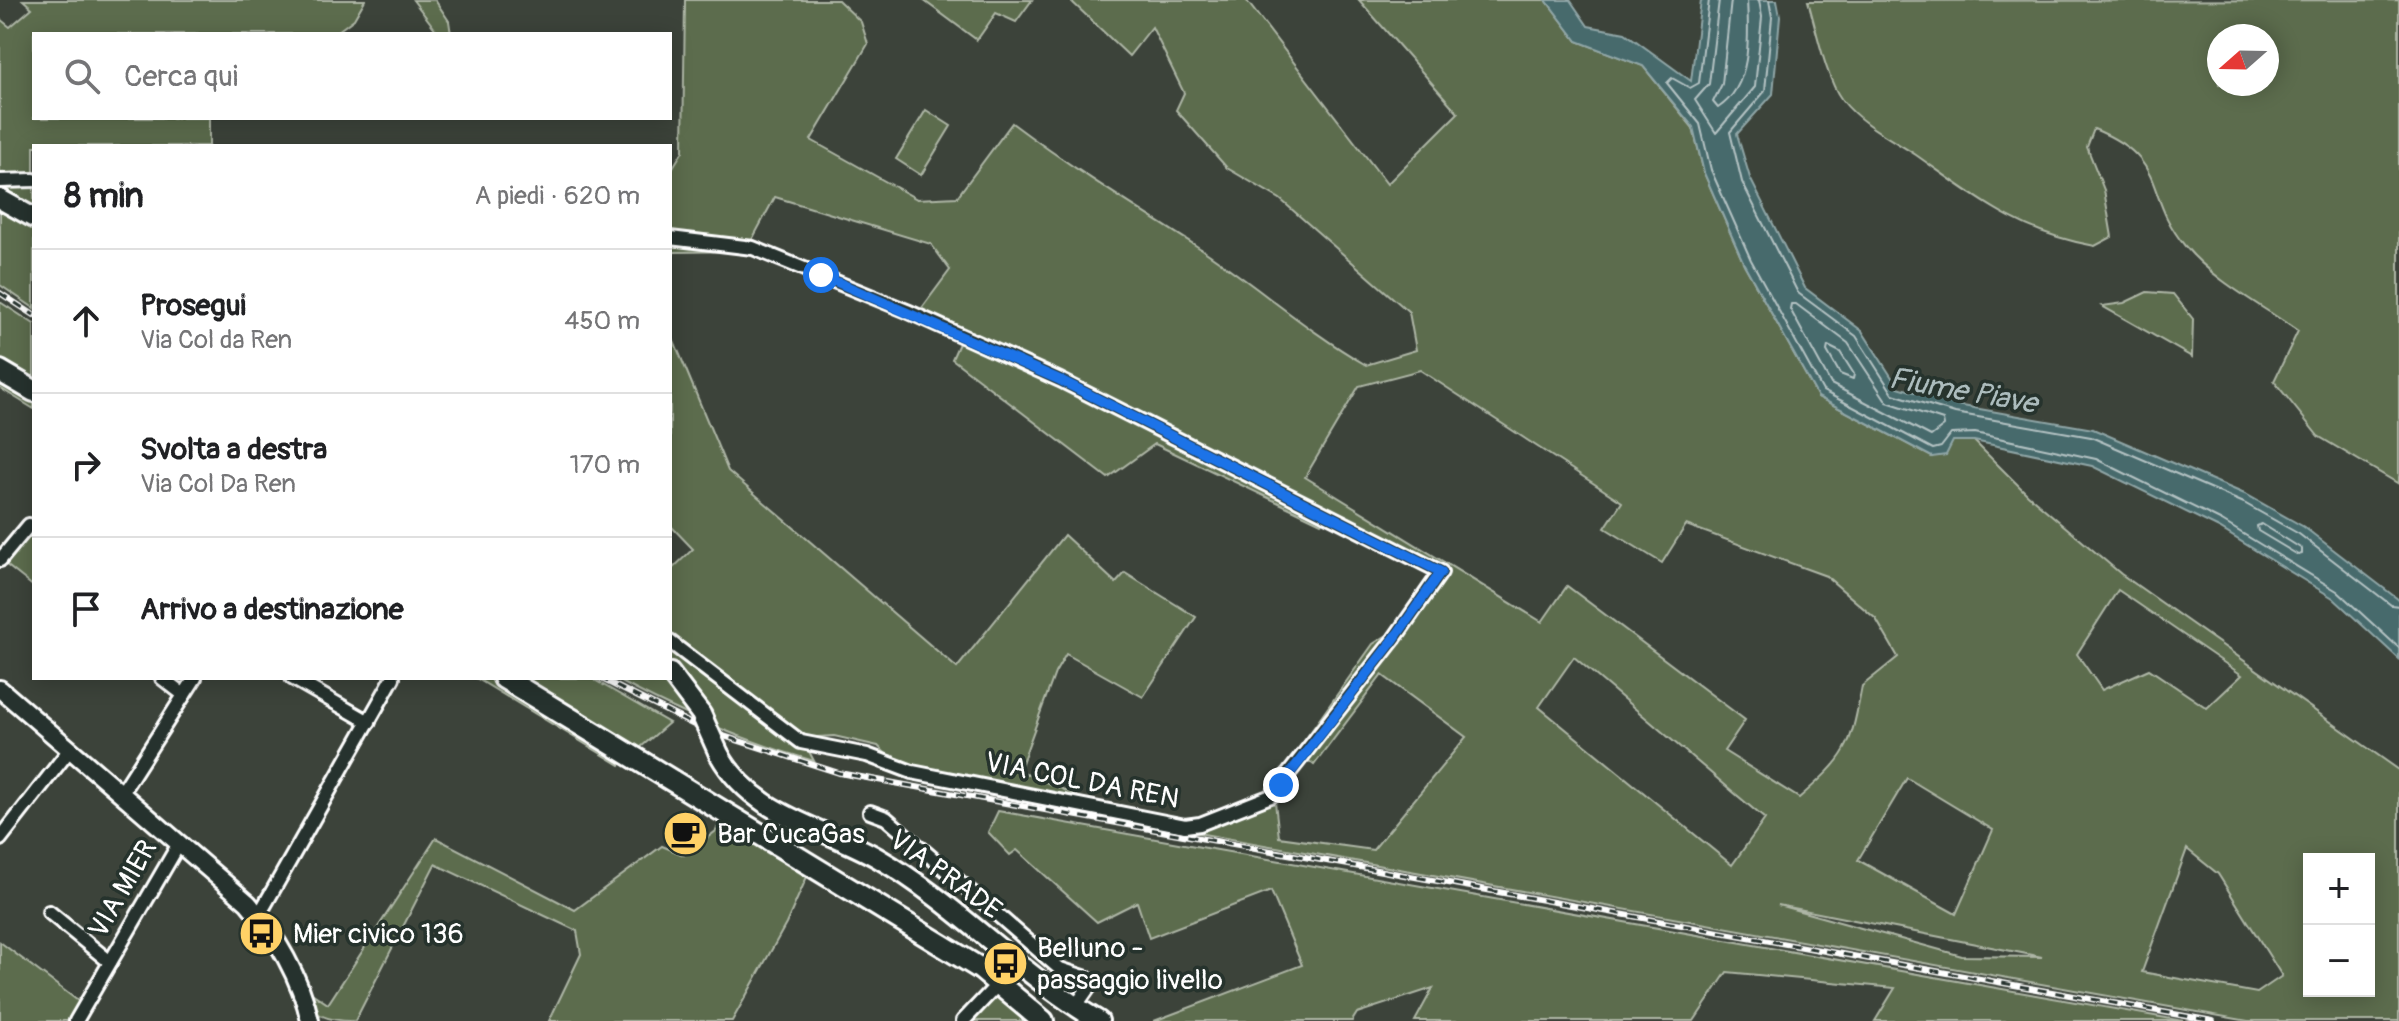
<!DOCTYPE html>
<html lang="it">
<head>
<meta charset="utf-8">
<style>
  body { margin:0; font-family:Pangolin,sans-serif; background:#f6f6f6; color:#202124 }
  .controls { position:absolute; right:24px; bottom:24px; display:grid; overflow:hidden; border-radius:0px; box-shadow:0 4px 20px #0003 }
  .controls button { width:72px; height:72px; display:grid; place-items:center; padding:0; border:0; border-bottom:2px solid #e0e0e0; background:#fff; color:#202124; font:40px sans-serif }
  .compass { position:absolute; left:2207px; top:24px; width:72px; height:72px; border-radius:50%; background:#fff; box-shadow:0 4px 20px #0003; rotate:250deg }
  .stop { position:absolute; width:24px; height:24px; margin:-18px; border:6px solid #1a73e8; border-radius:50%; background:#fff }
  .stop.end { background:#1a73e8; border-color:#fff; box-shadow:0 2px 8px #0008 }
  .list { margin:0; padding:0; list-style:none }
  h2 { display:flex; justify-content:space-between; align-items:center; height:104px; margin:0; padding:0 32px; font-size:34px }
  h2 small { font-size:26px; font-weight:400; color:#757577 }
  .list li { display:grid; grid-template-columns:52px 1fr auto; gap:24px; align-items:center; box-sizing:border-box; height:144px; padding:0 32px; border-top:2px solid #e0e0e0 }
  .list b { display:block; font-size:30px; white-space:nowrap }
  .list p { margin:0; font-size:26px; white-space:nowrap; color:#757577 }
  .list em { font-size:26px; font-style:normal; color:#757577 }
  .icon { flex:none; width:44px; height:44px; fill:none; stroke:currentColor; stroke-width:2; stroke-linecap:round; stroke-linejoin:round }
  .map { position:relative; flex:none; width:2399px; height:1021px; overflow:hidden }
  .search { position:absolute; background:#fff; box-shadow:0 4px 20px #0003; left:32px; top:32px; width:640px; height:88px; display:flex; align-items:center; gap:20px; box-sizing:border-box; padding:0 28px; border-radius:0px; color:#757577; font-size:30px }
  .panel { position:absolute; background:#fff; box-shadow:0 4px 20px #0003; left:32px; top:144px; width:640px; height:536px; border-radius:0px }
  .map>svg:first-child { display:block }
  .green { fill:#5c6c4e; stroke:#aeb6a6; stroke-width:2; fill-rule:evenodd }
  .water { fill:#466a6c; stroke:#90a6a7; stroke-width:2 }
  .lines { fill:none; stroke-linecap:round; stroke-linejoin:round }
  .shore { stroke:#b5c3c4; stroke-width:2 }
  .minor-casing { stroke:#fff; stroke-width:18 }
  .tertiary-casing { stroke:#fff; stroke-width:22 }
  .secondary-casing { stroke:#fff; stroke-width:24 }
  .primary-casing { stroke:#fff; stroke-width:26 }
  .minor { stroke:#26332d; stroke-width:12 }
  .tertiary { stroke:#26332d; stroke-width:16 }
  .secondary { stroke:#26332d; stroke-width:18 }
  .primary { stroke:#26332d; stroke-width:20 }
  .rail-casing { stroke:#fff; stroke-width:6 }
  .rail { stroke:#26332d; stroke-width:3; stroke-dasharray:9; stroke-linecap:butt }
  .secondary-bridge-casing { stroke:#fff; stroke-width:24; stroke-linecap:butt }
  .secondary-bridge { stroke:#26332d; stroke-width:18 }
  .route { stroke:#1a73e8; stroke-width:10 }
  .labels { text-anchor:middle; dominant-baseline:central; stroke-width:7; stroke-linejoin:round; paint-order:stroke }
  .street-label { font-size:28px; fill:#fff; stroke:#26332d }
  .poi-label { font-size:28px; fill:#fff; stroke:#26332d; text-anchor:start }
  .water-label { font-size:30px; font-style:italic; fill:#acbcbd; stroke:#26332d }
</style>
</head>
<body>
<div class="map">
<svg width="2399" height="1021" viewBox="0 0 2399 1021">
  <rect width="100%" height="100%" fill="#3c433a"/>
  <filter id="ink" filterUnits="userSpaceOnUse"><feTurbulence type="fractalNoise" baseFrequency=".0125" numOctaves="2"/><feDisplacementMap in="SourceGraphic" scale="16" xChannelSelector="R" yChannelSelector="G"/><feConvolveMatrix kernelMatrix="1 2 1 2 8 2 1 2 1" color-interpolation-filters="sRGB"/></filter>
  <g filter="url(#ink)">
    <g class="green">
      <polygon points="23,0 365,0 354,19 334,34 34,34 34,118 209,118 209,146 34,146 34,308 0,285 0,19 10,27 32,8"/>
      <polygon points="413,0 435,0 449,21 451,34 439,34"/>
      <path d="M685,0h153l23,22 7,22 -57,96 106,59 40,-2 55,-74c60,45 120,82 183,122 59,38 110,85 171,120l50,-15 -7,-38 -129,-113 -53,-31 -51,-58 8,-17 -32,-66 -23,29 -59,-56h176l141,184 71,-71 -99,-113h187l31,41 66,25 50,62 11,45 40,91 74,133 114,60 21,-16h21l54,54 93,79 278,196v251h-151l-1056,-189 83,-30 4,35 94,13 93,-113 -84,-62 -68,90 -17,-14 76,-107 38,-24 31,-45 -114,-63 -7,11 -166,-79 -47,34 -156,-119 8,-18 -47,-21 37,-50 -19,-26 -156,-47 -29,54 -72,1 -4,14v-94l13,-21zM1420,370l202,132 -17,26 57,35 24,-38 140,51 50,43 22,38 -36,29c-12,64 -14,69 -63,112l-75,-47 21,-31 -178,-134 -25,36 -237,-145 54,-91zM2118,590l124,85 -35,33 -58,-39 -47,21 -25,-36zM1574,657l191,162 -33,46 -193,-158zM1907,778l86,52 -37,84 -98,-54zM2187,849l31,25 64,102 -25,17 -115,-21zM2309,859h60v132h-60zM1778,905l264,52 -80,-1z"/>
      <polygon points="923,0 1032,0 1016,22 996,13 977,40"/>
      <path d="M2399,0v484l-81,-48 -44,-55 24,-50c-37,-26 -84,-50 -113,-85 -43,-52 -15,-86 -91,-117l-7,18 17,43 8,47 -17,9c-76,-13 -118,-48 -179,-91 -26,-17 -54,-30 -74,-55 -16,-21 -26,-72 -34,-99zM2219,36h48v48h-48z"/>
      <polygon points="926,110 951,126 921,175 896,159"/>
      <polygon points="2147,292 2173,294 2193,319 2192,357 2102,306 2124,303"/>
      <polygon points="0,302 34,324 34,409 0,388"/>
      <path d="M670,331l58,140 229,197 107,-133 52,48 9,-10 71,44 -53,80 -77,-43 -11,19 -36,98 53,22 -4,17 -157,-31 -33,-33 -44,-10 -32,2 12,23c-70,-20 -136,-48 -200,-83h56v-107l23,-22 -23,-24z"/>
      <polygon points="34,524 34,587 4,563"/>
      <polygon points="476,678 591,678 669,723 620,765"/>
      <polygon points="998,811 2183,1021 1875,1021 1895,988 1727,972 1694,1021 1415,1021 1433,988 1357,1013 1352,1021 1154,1021 1302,965 1271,891 1149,938 1137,902 1097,922 1017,850 1010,855 988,832"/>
      <path d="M722,816l88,54 -24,54 -54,97h-183l32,-67 -4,-23 -142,-67 -80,157c-40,0 -43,-10 -64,-42l37,25 108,-166 139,72 87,-64 22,9 32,-24z"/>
      <polygon points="0,942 86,1007 78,1021 0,1021"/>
      <polygon points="998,993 1027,1021 973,1021"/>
    </g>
    <polygon class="water" points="1546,0 1570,0 1588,26 1625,33 1691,81 1701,0 1777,0 1780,16 1773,94 1737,134 1750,178 1805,288 1862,331 1898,387 1957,405 2093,429 2247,495 2304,527 2399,600 2399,659 2333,598 2219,528 2092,466 1974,441 1953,441 1946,455 1932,457 1818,397 1744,264 1704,173 1693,127 1643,66 1577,41"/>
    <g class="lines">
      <g class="shore">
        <polyline points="1709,0 1699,83 1690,88 1672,78 1667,83 1700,124 1711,170 1751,260 1823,391 1933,449 1941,447 1951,434 1975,433 2096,459 2222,521 2337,591 2399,648"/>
        <polyline points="1719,0 1709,84 1695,100 1716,133 1755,87 1762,17 1759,0"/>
        <path d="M1731,0l-9,84 -9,18 5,6c34,-22 31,-71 29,-108"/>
        <polyline points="1769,0 1772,17 1765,91 1730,132 1742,182 1798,293 1856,336 1893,394 1955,413 2091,437 2244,503 2299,534 2391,605 2399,606"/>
        <polygon points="1796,304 1848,343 1887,402 1943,420 1944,426 1931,436 1831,384 1790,309 1791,304"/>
        <polygon points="1828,346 1840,352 1854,374 1853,379 1840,374 1827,351"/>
        <polygon points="2262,524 2302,549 2302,554 2298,555 2258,531 2257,526"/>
      </g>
      <defs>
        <g id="minor">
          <polyline points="0,181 34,180"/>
          <polyline points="670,238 753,248 907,311 1060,380 1441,572 1394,639 1271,796 1200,824 1185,826 912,772 867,755 801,742 670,642"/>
          <polyline points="0,560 29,525"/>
          <polyline points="162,678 184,695"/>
          <polyline points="292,678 369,722"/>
          <polyline points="122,792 195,678"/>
          <polyline points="870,812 886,818 1060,969 1087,978 1089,987 1075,1007"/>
          <polyline points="0,839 71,748"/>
          <polyline points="49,912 110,962"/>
          <polyline points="259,915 393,678"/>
          <polyline points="76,1021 180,842"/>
          <polyline points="963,1021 1000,982"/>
        </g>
        <path id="tertiary" d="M0,689l248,214c28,32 53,76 62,118"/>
        <g id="secondary">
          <polyline points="0,199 34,218"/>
          <polyline points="670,673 701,714"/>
          <path d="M719,754c35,63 101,71 159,104 80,46 142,117 221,163"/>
        </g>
        <g id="primary">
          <polyline points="0,371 34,391"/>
          <polyline points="504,678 981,969 1043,1021"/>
        </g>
      </defs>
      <use href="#minor" class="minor-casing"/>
      <use href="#tertiary" class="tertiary-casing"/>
      <use href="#secondary" class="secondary-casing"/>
      <use href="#primary" class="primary-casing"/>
      <use href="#minor" class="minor"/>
      <use href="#tertiary" class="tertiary"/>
      <use href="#secondary" class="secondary"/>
      <use href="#primary" class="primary"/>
      <defs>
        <g id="rail">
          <polyline points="0,293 34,315"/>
          <polyline points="600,678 702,729 839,773 2213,1021"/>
        </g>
      </defs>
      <use href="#rail" class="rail-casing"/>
      <use href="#rail" class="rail"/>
      <defs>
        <polyline id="secondary-bridge" points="701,714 719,754"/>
      </defs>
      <use href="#secondary-bridge" class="secondary-bridge-casing"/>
      <use href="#secondary-bridge" class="secondary-bridge"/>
    </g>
  </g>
  <g class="lines" filter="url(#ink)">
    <polyline class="route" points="821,275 1060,380 1441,572 1394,639 1281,785"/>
  </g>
  <defs>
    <symbol id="cafe-disc" viewBox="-11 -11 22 22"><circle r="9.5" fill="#ffd166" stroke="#26332d"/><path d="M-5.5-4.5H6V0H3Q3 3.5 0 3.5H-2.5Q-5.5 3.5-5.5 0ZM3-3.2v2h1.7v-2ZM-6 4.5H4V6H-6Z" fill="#111"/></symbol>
    <symbol id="bus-disc" viewBox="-11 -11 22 22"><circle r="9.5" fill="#ffd166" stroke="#26332d"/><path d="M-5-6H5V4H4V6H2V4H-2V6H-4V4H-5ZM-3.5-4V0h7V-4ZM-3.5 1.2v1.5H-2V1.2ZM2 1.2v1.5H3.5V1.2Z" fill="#111"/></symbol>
  </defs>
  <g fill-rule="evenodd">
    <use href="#cafe-disc" x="660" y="808" width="51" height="51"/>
    <use href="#bus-disc" x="236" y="908" width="51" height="51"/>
    <use href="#bus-disc" x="980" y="938" width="51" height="51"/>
  </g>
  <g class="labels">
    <g class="street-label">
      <text transform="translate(1082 781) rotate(11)">VIA COL DA REN</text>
      <text transform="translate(945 875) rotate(36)">VIA PRADE</text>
      <text transform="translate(123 889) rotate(-60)">VIA MIER</text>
    </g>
    <g class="poi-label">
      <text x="717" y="834">Bar CucaGas</text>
      <text x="293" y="934">Mier civico 136</text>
      <text x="1037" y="948">Belluno -<tspan x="1037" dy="32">passaggio livello</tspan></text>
    </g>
    <g class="water-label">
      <text transform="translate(1963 391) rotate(10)">Fiume Piave</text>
    </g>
  </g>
</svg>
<div class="controls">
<button>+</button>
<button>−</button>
</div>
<svg class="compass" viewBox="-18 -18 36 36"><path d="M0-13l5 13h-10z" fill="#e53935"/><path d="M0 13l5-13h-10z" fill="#757577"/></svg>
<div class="stop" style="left:821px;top:275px"></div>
<div class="stop end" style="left:1281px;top:785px"></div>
<div class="search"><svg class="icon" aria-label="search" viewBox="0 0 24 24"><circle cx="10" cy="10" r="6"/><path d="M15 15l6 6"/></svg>Cerca qui</div>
<section class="panel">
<h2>8 min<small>A piedi · 620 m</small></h2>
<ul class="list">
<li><svg class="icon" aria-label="ahead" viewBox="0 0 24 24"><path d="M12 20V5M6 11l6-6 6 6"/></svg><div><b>Prosegui</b><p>Via Col da Ren</p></div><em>450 m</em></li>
<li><svg class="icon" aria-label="right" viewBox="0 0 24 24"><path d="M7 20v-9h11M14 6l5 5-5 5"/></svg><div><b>Svolta a destra</b><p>Via Col Da Ren</p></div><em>170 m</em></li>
<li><svg class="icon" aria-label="arrive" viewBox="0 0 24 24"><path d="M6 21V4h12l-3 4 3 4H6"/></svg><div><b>Arrivo a destinazione</b></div></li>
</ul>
</section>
</div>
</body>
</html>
